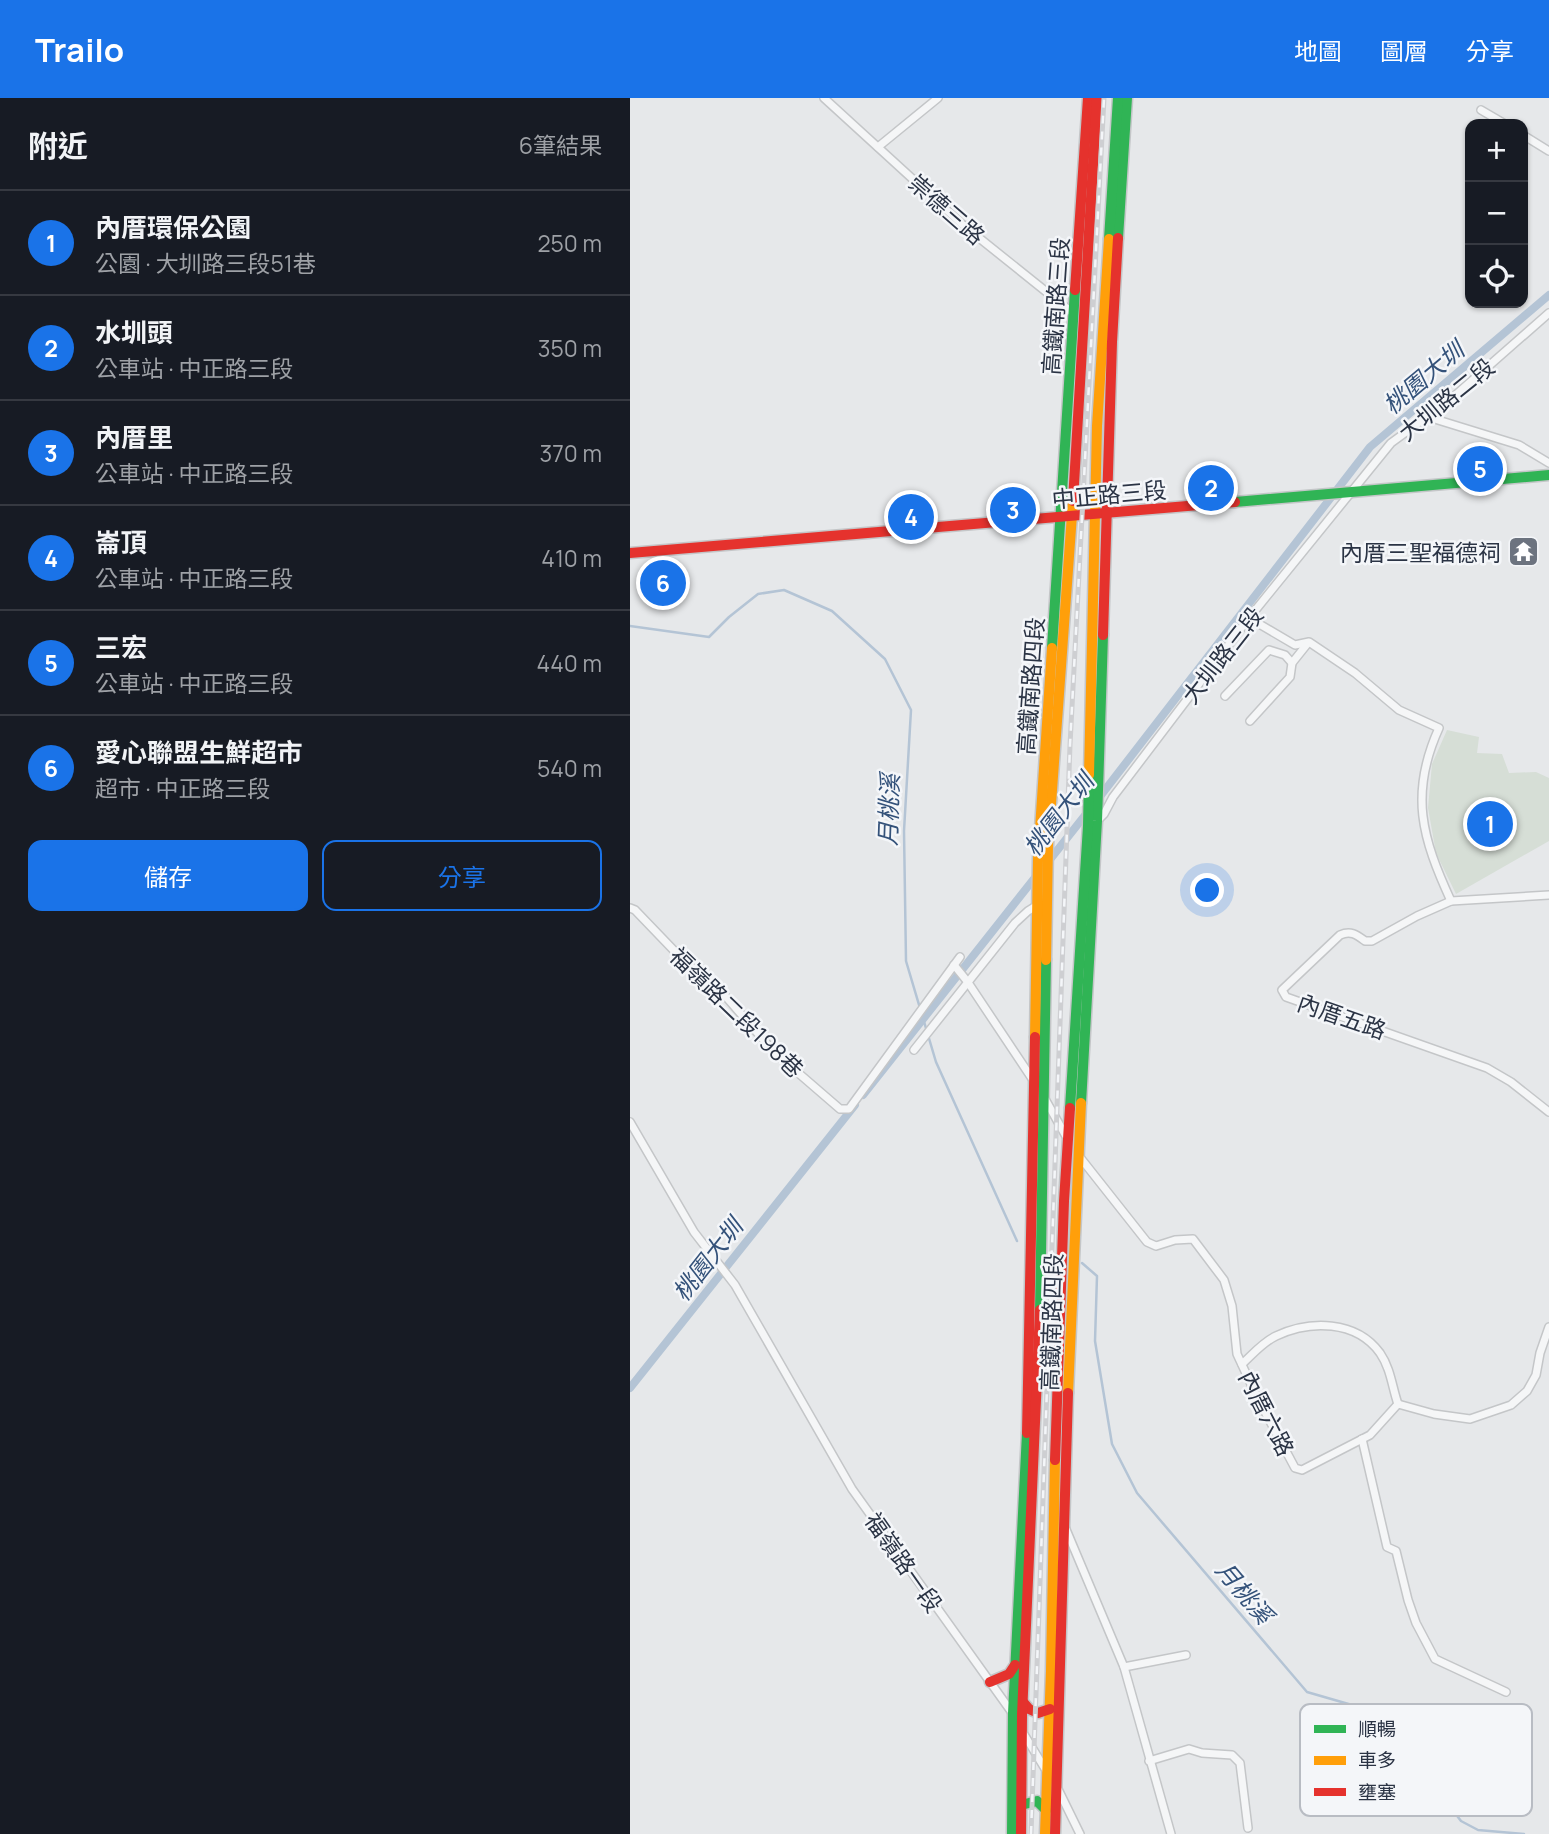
<!DOCTYPE html>
<html lang="zh-TW">
<head>
<meta charset="utf-8">
<style>
  body { margin:0; font-family:Manrope,"Noto Sans TC",sans-serif; background:#20242c; color:#f1f3f6 }
  .controls { position:absolute; right:21px; top:21px; display:grid; overflow:hidden; border-radius:14px; box-shadow:0 2px 5px #0004 }
  .controls button { width:63px; height:63px; display:grid; place-items:center; padding:0; border:0; border-bottom:2px solid #363941; background:#171b24; color:#f1f3f6; font:35px sans-serif }
  .you { position:absolute; left:578px; top:793px; width:24px; height:24px; margin:-18px; border:5px solid #fff; border-radius:50%; background:#1a73e8; box-shadow:0 0 0 10px #1a73e833 }
  .badge { display:grid; place-items:center; width:46px; height:46px; border-radius:50%; background:#1a73e8; color:#fff; font-size:23px; font-weight:700 }
  .pin { position:absolute; translate:-50% -50%; border:4px solid #fff; box-shadow:0 2px 7px #0006 }
  .list { margin:0; padding:0; list-style:none }
  h2 { display:flex; justify-content:space-between; align-items:center; height:91px; margin:0; padding:0 28px; font-size:30px }
  h2 small { font-size:23px; font-weight:400; color:#9ea1a6 }
  .list li { display:grid; grid-template-columns:46px 1fr auto; gap:21px; align-items:center; box-sizing:border-box; height:105px; padding:0 28px; border-top:2px solid #363941 }
  .list b { display:block; font-size:26px; white-space:nowrap }
  .list p { margin:0; font-size:23px; white-space:nowrap; color:#9ea1a6 }
  .list em { font-size:23px; font-style:normal; color:#9ea1a6 }
  .actions { display:flex; gap:14px; padding:21px 28px }
  .actions a { flex:1; padding:16px 0; border:2px solid #1a73e8; border-radius:14px; text-align:center; font-size:24px; color:#1a73e8 }
  .actions .main { background:#1a73e8; color:#fff }
  .icon { flex:none; width:38px; height:38px; fill:none; stroke:currentColor; stroke-width:2; stroke-linecap:round; stroke-linejoin:round }
  .map { position:relative; flex:none; width:919px; height:1736px; overflow:hidden }
  header { display:flex; align-items:center; gap:42px; box-sizing:border-box; height:98px; padding:0 35px; background:#1a73e8; color:#fff }
  header strong { font-size:33px }
  nav { display:flex; gap:38px; margin-inline-start:auto; font-size:24px }
  main { display:flex }
  aside { flex:1; background:#171b24 }
  .map>svg:first-child { display:block }
  .green { fill:#d6ded6 }
  .lines { fill:none; stroke-linecap:round; stroke-linejoin:round }
  .stream { stroke:#b4c4d5; stroke-width:2.5 }
  .canal { stroke:#b4c4d5; stroke-width:8 }
  .street-casing { stroke:#c4c6c8; stroke-width:10 }
  .fast-casing { stroke:#c4c6c8; stroke-width:13 }
  .slow-casing { stroke:#c4c6c8; stroke-width:13 }
  .jam-casing { stroke:#c4c6c8; stroke-width:13 }
  .street { stroke:#f5f6f7; stroke-width:7 }
  .fast { stroke:#30b455; stroke-width:10 }
  .slow { stroke:#ff9f0a; stroke-width:10 }
  .jam { stroke:#e5322d; stroke-width:10 }
  .rail-casing { stroke:#cecfd2; stroke-width:5 }
  .rail { stroke:#f4f6f9; stroke-width:2.5; stroke-dasharray:8; stroke-linecap:butt }
  .labels { text-anchor:middle; dominant-baseline:central; stroke-width:5; stroke-linejoin:round; paint-order:stroke }
  .street-label { font-size:23px; fill:#2b3445; stroke:#f4f6f9 }
  .poi-label { font-size:23px; fill:#2b3445; stroke:#f4f6f9; text-anchor:end }
  .water-label { font-size:24px; font-style:italic; fill:#34527a; stroke:#f4f6f9 }
  .key { fill:#f4f6f9; stroke:#b8bcc3; stroke-width:2 }
  .key-label { font-size:19px; fill:#2b3445 }
</style>
</head>
<body>
<header>
<strong>Trailo</strong>
<nav><a>地圖</a><a>圖層</a><a>分享</a></nav>
</header>
<main>
<aside>
<h2>附近<small>6筆結果</small></h2>
<ul class="list">
<li><span class="badge">1</span><div><b>內厝環保公園</b><p>公園 · 大圳路三段51巷</p></div><em>250 m</em></li>
<li><span class="badge">2</span><div><b>水圳頭</b><p>公車站 · 中正路三段</p></div><em>350 m</em></li>
<li><span class="badge">3</span><div><b>內厝里</b><p>公車站 · 中正路三段</p></div><em>370 m</em></li>
<li><span class="badge">4</span><div><b>崙頂</b><p>公車站 · 中正路三段</p></div><em>410 m</em></li>
<li><span class="badge">5</span><div><b>三宏</b><p>公車站 · 中正路三段</p></div><em>440 m</em></li>
<li><span class="badge">6</span><div><b>愛心聯盟生鮮超市</b><p>超市 · 中正路三段</p></div><em>540 m</em></li>
</ul>
<div class="actions"><a class="main">儲存</a><a>分享</a></div>
</aside>
<div class="map">
<svg width="919" height="1736" viewBox="0 0 919 1736">
  <rect width="100%" height="100%" fill="#e6e8ea"/>
  <polygon class="green" points="817,632 849,639 847,655 872,656 879,675 906,674 919,680 919,743 826,796 806,755 798,710 802,666"/>
  <g class="lines">
    <g class="stream">
      <polyline points="0,528 79,539 99,519 128,496 154,492 202,513 255,561 281,612 274,733 276,863 306,964 387,1143"/>
      <polyline points="452,1165 467,1178 465,1243 482,1346 507,1395 677,1594 722,1607 770,1643 831,1723 848,1732 894,1736"/>
    </g>
    <g class="canal">
      <polyline points="468,701 740,349 919,197"/>
      <polyline points="418,764 460,711"/>
      <polyline points="233,997 407,777"/>
      <polyline points="0,1290 225,1007"/>
    </g>
    <defs>
      <g id="street">
        <polyline points="194,0 333,127 444,216"/>
        <polyline points="851,12 875,26"/>
        <polyline points="893,37 919,53"/>
        <polyline points="248,49 308,0"/>
        <polyline points="795,318 889,347 919,365"/>
        <path d="M619,520l46,27 14,-3 46,31 44,37 40,18c-30,66 -17,110 12,173"/>
        <polyline points="595,598 639,552 655,557 662,565"/>
        <polyline points="620,623 660,579 662,565 678,545"/>
        <polyline points="468,722 474,716 483,699 619,520 761,345 820,302 919,215"/>
        <path d="M919,797l-98,6 -34,15 -45,25h-7c-8,-6 -14,-11 -25,-6l-58,55 4,7 201,71 24,14 38,30"/>
        <polyline points="0,810 5,812 55,864 91,893 144,954 210,1011 219,1011 330,859"/>
        <polyline points="324,867 337,883 403,982"/>
        <polyline points="284,952 385,825 398,813 406,808"/>
        <polyline points="415,1001 437,1040"/>
        <polyline points="0,1024 64,1134 105,1187 222,1391 383,1616"/>
        <polyline points="449,1058 517,1144 526,1148 545,1142 563,1141 594,1182 602,1208 607,1256 626,1297 665,1370 672,1372 740,1337 768,1306 804,1316 840,1321 881,1307 897,1293 906,1277 910,1255 919,1229"/>
        <path d="M612,1266c11,-10 21,-22 34,-28 34,-16 80,-16 104,17 11,16 12,34 18,51"/>
        <polyline points="732,1341 757,1449 766,1453 778,1502 786,1525 805,1561 876,1594"/>
        <polyline points="435,1429 494,1569 556,1557"/>
        <polyline points="494,1569 541,1736"/>
        <polyline points="392,1633 417,1674"/>
        <polyline points="519,1663 559,1651 572,1655 602,1657 610,1665 618,1730"/>
        <polyline points="427,1689 450,1736"/>
      </g>
      <g id="fast">
        <polyline points="488,140 497,0"/>
        <polyline points="479,141 488,0"/>
        <polyline points="605,404 919,377"/>
        <polyline points="422,550 445,192"/>
        <polyline points="451,1005 467,723 473,537"/>
        <polyline points="440,1010 458,728 459,677"/>
        <polyline points="410,1212 416,862"/>
        <polyline points="391,1707 407,1703 416,1712"/>
        <polyline points="382,1736 383,1615 397,1335"/>
      </g>
      <g id="slow">
        <polyline points="459,677 467,328 479,141"/>
        <polyline points="416,862 418,747 443,403"/>
        <polyline points="405,939 408,761 422,550"/>
        <polyline points="438,1295 451,1005"/>
        <polyline points="415,1736 421,1573 425,1362"/>
      </g>
      <g id="jam">
        <polyline points="445,192 458,0"/>
        <polyline points="443,403 467,0"/>
        <polyline points="0,455 605,404"/>
        <polyline points="473,537 482,244 488,140"/>
        <polyline points="397,1335 405,939"/>
        <polyline points="425,1362 434,1103 440,1010"/>
        <polyline points="360,1584 379,1576 385,1567"/>
        <polyline points="393,1604 399,1611 408,1615 420,1611"/>
        <polyline points="391,1736 392,1617 410,1212"/>
        <polyline points="425,1736 438,1295"/>
      </g>
    </defs>
    <use href="#street" class="street-casing"/>
    <use href="#fast" class="fast-casing"/>
    <use href="#slow" class="slow-casing"/>
    <use href="#jam" class="jam-casing"/>
    <use href="#street" class="street"/>
    <use href="#fast" class="fast"/>
    <use href="#slow" class="slow"/>
    <use href="#jam" class="jam"/>
    <defs>
      <polyline id="rail" points="401,1736 440,647 474,0"/>
    </defs>
    <use href="#rail" class="rail-casing"/>
    <use href="#rail" class="rail"/>
  </g>
  <defs>
    <symbol id="temple-square" viewBox="-11 -11 22 22"><rect x="-9" y="-9" width="18" height="18" rx="4" fill="#6c737f" stroke="#f4f6f9"/><path d="M0-6L5-2H3V0L6.5 2.5H4V6H1.5V3h-3V6H-4V2.5H-6.5L-3 0V-2H-5Z" fill="#fff"/></symbol>
  </defs>
  <g fill-rule="evenodd">
    <use href="#temple-square" x="876" y="436" width="35" height="35"/>
  </g>
  <g class="labels">
    <g class="street-label">
      <text transform="translate(317 111) rotate(41)">崇德三路</text>
      <text transform="translate(425 208) rotate(-86)">高鐵南路三段</text>
      <text transform="translate(816 301) rotate(-39)">大圳路二段</text>
      <text transform="translate(479 396) rotate(-5)">中正路三段</text>
      <text transform="translate(592 557) rotate(-52)">大圳路三段</text>
      <text transform="translate(400 588) rotate(-86)">高鐵南路四段</text>
      <text transform="translate(107 914) rotate(44)">福嶺路二段198巷</text>
      <text transform="translate(712 918) rotate(19)">內厝五路</text>
      <text transform="translate(421 1224) rotate(-88)">高鐵南路四段</text>
      <text transform="translate(637 1315) rotate(63)">內厝六路</text>
      <text transform="translate(274 1464) rotate(55)">福嶺路一段</text>
    </g>
    <g class="poi-label">
      <text x="871" y="454">內厝三聖福德祠</text>
    </g>
    <g class="water-label">
      <text transform="translate(793 279) rotate(-40)">桃園大圳</text>
      <text transform="translate(258 712) rotate(-88)">月桃溪</text>
      <text transform="translate(428 716) rotate(-52)">桃園大圳</text>
      <text transform="translate(77 1161) rotate(-52)">桃園大圳</text>
      <text transform="translate(615 1494) rotate(50)">月桃溪</text>
    </g>
  </g>
  <rect x="670" y="1606" width="232" height="112" rx="10" class="key"/>
  <rect x="684" y="1627" width="32" height="8" fill="#30b455"/>
  <rect x="684" y="1658" width="32" height="9" fill="#ff9f0a"/>
  <rect x="684" y="1690" width="32" height="8" fill="#e5322d"/>
  <g class="key-label">
    <text x="728" y="1638">順暢</text>
    <text x="728" y="1669">車多</text>
    <text x="728" y="1701">壅塞</text>
  </g>
</svg>
<div class="controls">
<button>+</button>
<button>−</button>
<button><svg class="icon" aria-label="locate" viewBox="0 0 24 24"><circle cx="12" cy="12" r="6"/><path d="M12 2v4M12 18v4M2 12h4M18 12h4"/></svg></button>
</div>
<div class="you"></div>
<div class="pin badge" style="left:860px;top:726px">1</div>
<div class="pin badge" style="left:581px;top:390px">2</div>
<div class="pin badge" style="left:383px;top:412px">3</div>
<div class="pin badge" style="left:281px;top:419px">4</div>
<div class="pin badge" style="left:850px;top:371px">5</div>
<div class="pin badge" style="left:33px;top:485px">6</div>
</div>
</main>
</body>
</html>
